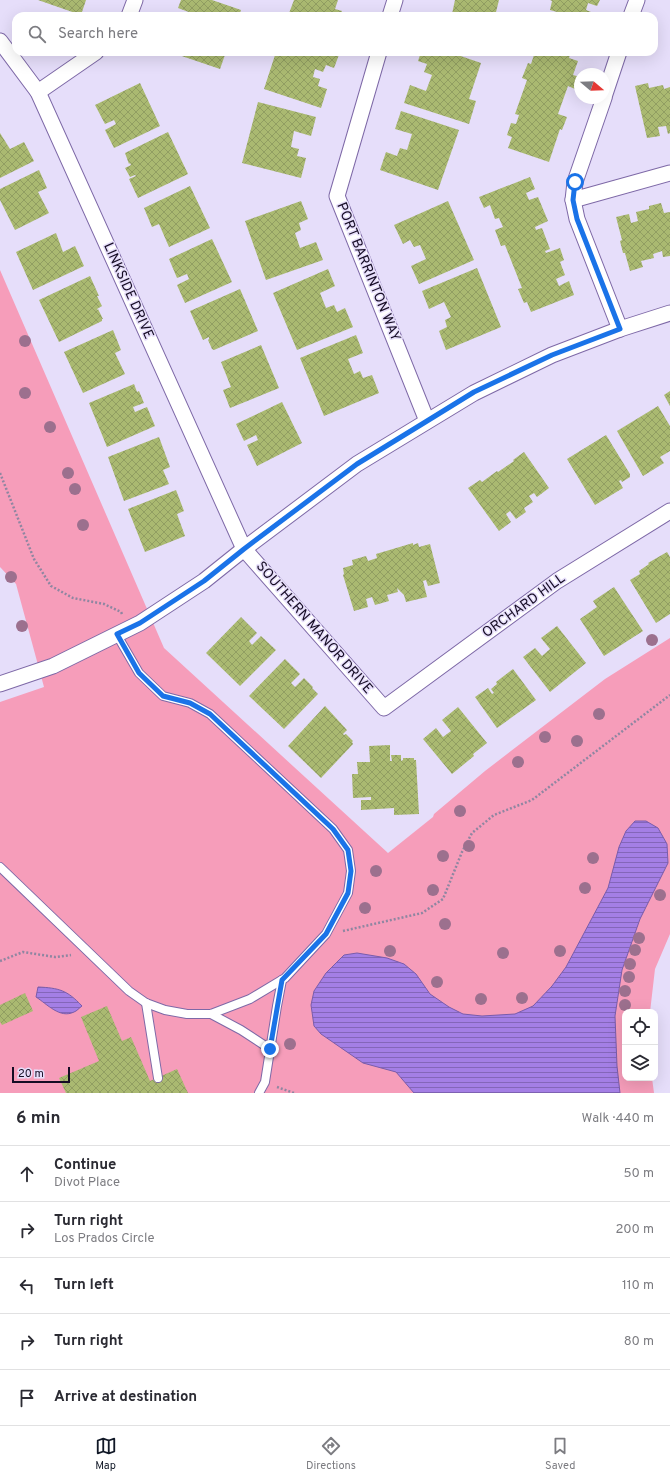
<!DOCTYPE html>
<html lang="en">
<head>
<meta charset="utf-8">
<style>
  body { margin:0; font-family:Overpass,sans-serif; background:#f7f7f7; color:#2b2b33 }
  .controls { position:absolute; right:12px; bottom:12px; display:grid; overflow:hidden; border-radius:8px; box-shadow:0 4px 16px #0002 }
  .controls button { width:36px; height:36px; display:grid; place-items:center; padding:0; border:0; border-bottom:1px solid #e1e1e2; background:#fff; color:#2b2b33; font:20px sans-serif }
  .compass { position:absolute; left:574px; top:68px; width:36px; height:36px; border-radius:50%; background:#fff; box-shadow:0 4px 16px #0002; rotate:109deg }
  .scale { position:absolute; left:12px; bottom:10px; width:58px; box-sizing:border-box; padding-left:4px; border:2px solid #150c24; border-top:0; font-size:11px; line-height:14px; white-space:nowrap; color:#150c24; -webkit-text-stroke:3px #e6defa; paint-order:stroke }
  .stop { position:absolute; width:12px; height:12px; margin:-9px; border:3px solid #1a73e8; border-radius:50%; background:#fff }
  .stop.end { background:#1a73e8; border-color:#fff; box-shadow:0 1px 4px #0008 }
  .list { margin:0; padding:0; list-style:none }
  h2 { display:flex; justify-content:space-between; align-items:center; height:52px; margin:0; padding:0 16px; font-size:17px }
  h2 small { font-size:13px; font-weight:400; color:#7c7c81 }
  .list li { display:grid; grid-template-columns:26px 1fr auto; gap:12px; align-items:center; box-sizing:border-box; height:56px; padding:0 16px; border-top:1px solid #e1e1e2 }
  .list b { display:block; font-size:15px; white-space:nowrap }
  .list p { margin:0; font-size:13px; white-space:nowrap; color:#7c7c81 }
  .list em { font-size:13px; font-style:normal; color:#7c7c81 }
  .icon { flex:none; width:22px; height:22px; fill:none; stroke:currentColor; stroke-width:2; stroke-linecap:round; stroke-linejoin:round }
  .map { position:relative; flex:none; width:670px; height:1093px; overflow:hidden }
  .search { position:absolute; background:#fff; box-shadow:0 4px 16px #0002; left:12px; right:12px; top:12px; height:44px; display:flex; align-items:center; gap:10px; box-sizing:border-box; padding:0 14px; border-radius:12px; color:#7c7c81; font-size:15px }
  .sheet { height:332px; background:#fff }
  nav { display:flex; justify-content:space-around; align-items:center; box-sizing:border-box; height:56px; border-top:1px solid #e1e1e2; background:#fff; font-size:11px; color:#7c7c81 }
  nav a { display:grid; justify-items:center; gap:2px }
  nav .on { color:#111827 }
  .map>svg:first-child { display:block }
  .green { fill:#f69dba }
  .water { fill:url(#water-rules); stroke:#795cab }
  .building { fill:url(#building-cross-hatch) }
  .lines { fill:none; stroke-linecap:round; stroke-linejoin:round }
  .service-casing { stroke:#7e69a7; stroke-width:10 }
  .minor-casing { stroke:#7e69a7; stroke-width:17 }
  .path { stroke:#8f86a1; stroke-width:2.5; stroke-dasharray:2 2; stroke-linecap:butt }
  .service { stroke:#fff; stroke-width:8 }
  .minor { stroke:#fff; stroke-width:15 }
  .tree { fill:#9c708e }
  .route { stroke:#1a73e8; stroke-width:5 }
  .labels { text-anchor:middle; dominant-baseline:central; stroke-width:3; stroke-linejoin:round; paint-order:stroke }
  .street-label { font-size:14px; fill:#150c24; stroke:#e6defa }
</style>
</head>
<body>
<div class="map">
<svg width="670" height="1093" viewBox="0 0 670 1093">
  <defs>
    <pattern id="water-rules" width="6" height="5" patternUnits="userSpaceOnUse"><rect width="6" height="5" fill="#a47fe5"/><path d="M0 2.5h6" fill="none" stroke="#8466b9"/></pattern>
    <pattern id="building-cross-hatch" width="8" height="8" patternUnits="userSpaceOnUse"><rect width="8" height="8" fill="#aab971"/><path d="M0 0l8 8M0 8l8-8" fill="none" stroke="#919e62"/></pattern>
  </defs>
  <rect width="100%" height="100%" fill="#e6defa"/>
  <polygon class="green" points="0,270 164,648 388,853 433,817 434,814 485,771 605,679 670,638 670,934 655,969 650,1012 625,1012 625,1078 652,1078 654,1093 0,1093 0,702 44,687 16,584 0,567"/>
  <g class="water">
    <polygon points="635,821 646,821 658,828 667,844 668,863 640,919 622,970 615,1016 617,1066 620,1093 414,1093 396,1072 363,1063 321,1034 314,1026 311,1005 314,991 326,973 344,955 357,953 387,958 404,964 416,974 430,994 449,1007 463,1014 482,1016 515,1014 533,1006 552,986 566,967 608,888 619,847 626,831"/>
    <path d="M38,987c21,1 29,3 44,19 -3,2 -5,5 -8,6 -14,7 -27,-8 -38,-15z"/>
  </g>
  <g class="building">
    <polygon points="38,0 86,0 81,15"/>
    <polygon points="181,0 212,0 241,10 239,16 193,16 194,14 178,8"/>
    <polygon points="294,0 338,0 335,9 342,11 340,16 288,16"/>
    <polygon points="455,0 499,0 495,16 443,16 444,12 452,14"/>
    <polygon points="550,0 600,0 597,6 588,3 586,10 596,14 595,16 560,16 556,15 557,12 550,10 552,1"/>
    <polygon points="170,52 226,52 220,69"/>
    <polygon points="276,52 340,52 334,68 326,65 323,72 315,69 313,77 320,79 318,86 327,89 321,108 264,89"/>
    <polygon points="421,52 449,52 481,63 469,99 476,101 469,124 404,103 410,85 426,91 432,75 424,72 427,64 418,61"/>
    <polygon points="535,52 571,52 569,58 578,61 573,75 580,77 575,89 568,86 558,114 567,117 562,130 560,129 549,162 508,148 512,137 507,135 511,123 516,124 519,115 515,114 527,80 522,78 528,63 531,64"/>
    <polygon points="571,52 581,52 580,55"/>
    <polygon points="140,83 160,126 114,148 105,130 116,124 114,120 105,124 95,105"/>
    <polygon points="648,83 649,88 663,85 664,89 670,87 670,133 668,134 666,126 658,127 660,136 647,138 635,86"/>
    <polygon points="258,102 316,117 311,136 294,131 291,147 299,149 297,156 306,158 301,178 242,163"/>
    <polygon points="401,111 459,130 438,190 380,170 386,152 397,156 400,148 407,150 412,134 395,129"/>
    <polygon points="168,132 188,174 138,198 129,179 136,176 135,175 130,177 125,168 131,165 130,163 129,164 125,153"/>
    <polygon points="0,133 10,149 24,142 34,161 0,178"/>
    <polygon points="39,170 47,188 38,192 49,213 15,230 0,200 0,189"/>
    <polygon points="530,177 535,189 526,193 529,200 538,197 548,221 535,227 536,230 542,228 550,249 545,251 546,253 560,248 564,260 560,262 565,275 556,279 559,286 569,281 574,295 531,312 527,302 524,303 518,289 522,288 505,245 501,246 495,230 503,227 499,218 495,219 490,205 484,208 479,197"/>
    <polygon points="190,186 210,228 169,247 159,224 152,227 144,208"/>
    <polygon points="301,201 308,219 299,223 301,230 295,233 300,248 316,242 323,260 266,280 245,221"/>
    <polygon points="448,201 474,260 419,284 411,266 426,259 420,245 414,247 410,240 403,244 394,225"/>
    <polygon points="661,203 664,213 670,212 670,256 663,257 662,251 653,254 654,258 641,261 643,267 630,271 625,253 623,253 620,241 622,240 616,217 629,214 631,223 638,221 636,212 649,209 649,206"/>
    <polygon points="56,233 63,252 75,246 84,266 33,290 16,252"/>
    <polygon points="212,239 232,282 185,303 177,285 189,279 187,274 177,278 169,259"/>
    <polygon points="477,268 501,327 446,350 439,331 447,327 445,320 451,317 444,302 429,309 422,291"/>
    <polygon points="328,269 335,286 320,293 326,308 334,305 337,312 345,308 353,327 297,350 273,293"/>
    <polygon points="90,276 99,296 97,296 102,306 97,309 97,310 98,309 103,319 102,319 102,321 59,342 39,300"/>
    <polygon points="240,289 258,331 214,350 212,349 208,340 209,339 209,337 203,340 190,311"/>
    <polygon points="113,330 121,350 115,353 125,374 83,393 64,352"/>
    <polygon points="356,335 363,353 348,359 354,374 360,371 363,378 372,375 379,393 324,416 300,358"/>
    <polygon points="261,345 279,388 230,408 223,390 231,387 221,362"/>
    <polygon points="134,384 137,392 139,391 144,403 133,407 135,412 147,407 155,426 107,447 89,403"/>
    <polygon points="670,391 670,406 664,395"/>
    <polygon points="282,402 302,443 257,466 247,445 258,440 256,435 244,441 236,424"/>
    <polygon points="658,406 670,426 670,451 660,457 664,463 643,476 617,431"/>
    <polygon points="606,435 630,474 630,477 622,482 621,480 619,481 623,488 595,505 567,459"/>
    <polygon points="159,437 170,467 163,470 169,484 124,501 108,457"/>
    <polygon points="524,452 549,488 537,497 534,493 529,496 533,502 524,508 526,512 516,519 510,511 506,514 511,522 499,531 468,488 480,480 482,482 497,471 498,472 514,461 513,460"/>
    <polygon points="176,490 184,511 177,514 185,536 145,552 128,509"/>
    <polygon points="413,543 413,545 418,543 419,547 430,544 440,583 428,586 426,580 423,581 427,597 406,602 404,595 397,588 398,592 387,595 389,601 375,605 372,597 366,599 368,607 354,611 343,575 344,574 343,568 353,565 352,560 366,556 368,561 377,558 376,554"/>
    <polygon points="667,552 670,557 670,614 656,623 630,580 640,574 639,571 649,564 648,563"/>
    <polygon points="614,587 643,631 604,656 580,619 597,607 593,601"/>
    <polygon points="241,617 257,633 249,641 252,645 261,636 276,650 240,686 206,653"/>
    <polygon points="557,626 586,663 550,692 523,657 535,648 542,656 550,649 541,638"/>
    <polygon points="285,659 300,674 291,683 295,687 304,678 313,687 312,688 318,694 284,729 249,696"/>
    <polygon points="513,669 536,700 497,728 475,697 488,688 492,694 494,693 491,689 497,684 496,682"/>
    <polygon points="325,706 347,730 343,734 344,735 346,734 353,741 352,742 353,744 321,778 288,746"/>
    <polygon points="458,707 487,743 473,754 474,756 452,774 423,739 436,728 443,737 451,731 442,720"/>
    <polygon points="390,745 390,761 392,761 391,755 401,755 401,761 403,760 403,758 414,758 414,760 416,760 419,814 394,815 394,808 361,810 361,800 371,800 371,797 353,798 352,774 358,774 357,762 370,762 369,746"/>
    <polygon points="25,993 33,1011 2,1025 0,1022 0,1005"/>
    <polygon points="107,1006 122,1041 131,1037 150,1081 177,1069 188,1093 66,1093 59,1078 99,1061 81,1017"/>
  </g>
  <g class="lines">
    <defs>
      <g id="service">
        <polyline points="0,867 129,991 146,1003 165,1010 187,1014 211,1014 250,999 285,978 326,934 348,893 351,871 348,850 333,829 210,714 190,703 163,696 139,673 117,635"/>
        <polyline points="146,1003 158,1078"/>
        <polyline points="211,1014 241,1030 270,1049"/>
        <polyline points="259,1093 265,1082 277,1006 282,980"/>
      </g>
      <g id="minor">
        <polyline points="129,16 135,0"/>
        <polyline points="390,16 395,0"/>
        <polyline points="631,16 637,0"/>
        <polyline points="0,41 38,92 244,549 384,708 557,581 670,511"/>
        <polyline points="379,52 337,196 427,421"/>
        <polyline points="38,92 96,52"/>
        <polyline points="604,97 619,52"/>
        <polyline points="604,98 575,182 573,200 577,219 620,329"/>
        <polyline points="573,200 670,173"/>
        <polyline points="0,684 53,666 140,623 204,581 244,549 357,464 474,393 552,355 620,329 670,313"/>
      </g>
    </defs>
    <use href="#service" class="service-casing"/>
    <use href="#minor" class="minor-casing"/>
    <g class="path">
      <polyline points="0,473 34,559 51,586 73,598 104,604 121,612 122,614"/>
      <polyline points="343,931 422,913 443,899 462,852 472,833 494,815 532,800 670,695"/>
      <polyline points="0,961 23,952 55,957 71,955"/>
      <polyline points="277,1087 294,1093"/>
    </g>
    <use href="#service" class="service"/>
    <use href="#minor" class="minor"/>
  </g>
  <g class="tree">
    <circle cx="25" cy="341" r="6"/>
    <circle cx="25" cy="393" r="6"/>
    <circle cx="50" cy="427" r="6"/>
    <circle cx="68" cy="473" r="6"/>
    <circle cx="75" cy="489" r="6"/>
    <circle cx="83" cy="525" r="6"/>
    <circle cx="11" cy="577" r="6"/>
    <circle cx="22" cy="626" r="6"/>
    <circle cx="652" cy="640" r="6"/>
    <circle cx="599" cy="714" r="6"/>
    <circle cx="545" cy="737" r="6"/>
    <circle cx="577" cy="741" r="6"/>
    <circle cx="518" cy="762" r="6"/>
    <circle cx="460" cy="811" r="6"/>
    <circle cx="469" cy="846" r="6"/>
    <circle cx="443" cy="856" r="6"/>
    <circle cx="593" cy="858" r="6"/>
    <circle cx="376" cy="871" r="6"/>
    <circle cx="585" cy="888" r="6"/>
    <circle cx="433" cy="890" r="6"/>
    <circle cx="660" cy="895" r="6"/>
    <circle cx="365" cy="908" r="6"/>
    <circle cx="445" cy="924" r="6"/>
    <circle cx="639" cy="938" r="6"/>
    <circle cx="635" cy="950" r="6"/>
    <circle cx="390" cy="951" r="6"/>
    <circle cx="560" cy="951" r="6"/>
    <circle cx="503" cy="953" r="6"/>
    <circle cx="630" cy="964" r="6"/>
    <circle cx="629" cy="977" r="6"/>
    <circle cx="437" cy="982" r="6"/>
    <circle cx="625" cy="991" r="6"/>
    <circle cx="522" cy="998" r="6"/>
    <circle cx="481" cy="999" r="6"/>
    <circle cx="625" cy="1005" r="6"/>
    <circle cx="290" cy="1044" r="6"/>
  </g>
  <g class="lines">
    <polyline class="route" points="270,1049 282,980 326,934 348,893 351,871 348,850 333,829 210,714 190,703 163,696 139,673 117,634 140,623 204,581 244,549 357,464 427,421 474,392 552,355 620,329 577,219 573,200 575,182"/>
  </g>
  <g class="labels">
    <g class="street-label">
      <text transform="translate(368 272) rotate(68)">PORT BARRINTON WAY</text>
      <text transform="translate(128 291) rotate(66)">LINKSIDE DRIVE</text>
      <text transform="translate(524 606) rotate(-36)">ORCHARD HILL</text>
      <text transform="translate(314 628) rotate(49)">SOUTHERN MANOR DRIVE</text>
    </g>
  </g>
</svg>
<div class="controls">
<button><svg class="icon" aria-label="locate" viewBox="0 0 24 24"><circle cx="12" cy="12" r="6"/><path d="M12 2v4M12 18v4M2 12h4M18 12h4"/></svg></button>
<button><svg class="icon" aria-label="layers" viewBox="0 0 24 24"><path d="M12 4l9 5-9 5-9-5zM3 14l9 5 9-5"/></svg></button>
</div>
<svg class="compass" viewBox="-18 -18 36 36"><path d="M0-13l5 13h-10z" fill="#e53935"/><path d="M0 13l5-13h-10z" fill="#7c7c81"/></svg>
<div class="scale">20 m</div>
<div class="stop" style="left:575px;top:182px"></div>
<div class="stop end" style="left:270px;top:1049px"></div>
<div class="search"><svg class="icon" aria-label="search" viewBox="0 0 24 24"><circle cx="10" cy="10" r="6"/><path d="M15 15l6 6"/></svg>Search here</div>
</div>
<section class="sheet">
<h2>6 min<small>Walk · 440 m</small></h2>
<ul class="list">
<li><svg class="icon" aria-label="ahead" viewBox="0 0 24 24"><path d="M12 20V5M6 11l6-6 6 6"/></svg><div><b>Continue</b><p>Divot Place</p></div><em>50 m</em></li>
<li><svg class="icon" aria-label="right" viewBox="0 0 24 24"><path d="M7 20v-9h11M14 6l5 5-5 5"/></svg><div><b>Turn right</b><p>Los Prados Circle</p></div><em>200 m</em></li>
<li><svg class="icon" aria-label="left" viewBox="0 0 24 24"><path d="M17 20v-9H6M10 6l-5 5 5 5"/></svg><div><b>Turn left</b></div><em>110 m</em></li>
<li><svg class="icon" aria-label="right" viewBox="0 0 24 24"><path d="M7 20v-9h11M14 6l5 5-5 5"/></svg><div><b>Turn right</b></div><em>80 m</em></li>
<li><svg class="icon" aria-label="arrive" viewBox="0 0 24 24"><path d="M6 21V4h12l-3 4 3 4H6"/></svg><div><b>Arrive at destination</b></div></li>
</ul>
</section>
<nav>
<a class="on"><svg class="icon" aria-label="map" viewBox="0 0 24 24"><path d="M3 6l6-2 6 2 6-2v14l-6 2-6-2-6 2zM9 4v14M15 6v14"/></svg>Map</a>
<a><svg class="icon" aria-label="directions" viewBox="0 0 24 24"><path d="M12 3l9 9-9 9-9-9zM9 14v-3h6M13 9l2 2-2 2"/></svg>Directions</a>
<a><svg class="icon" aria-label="saved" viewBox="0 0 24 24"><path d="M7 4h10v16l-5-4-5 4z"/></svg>Saved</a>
</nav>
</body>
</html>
